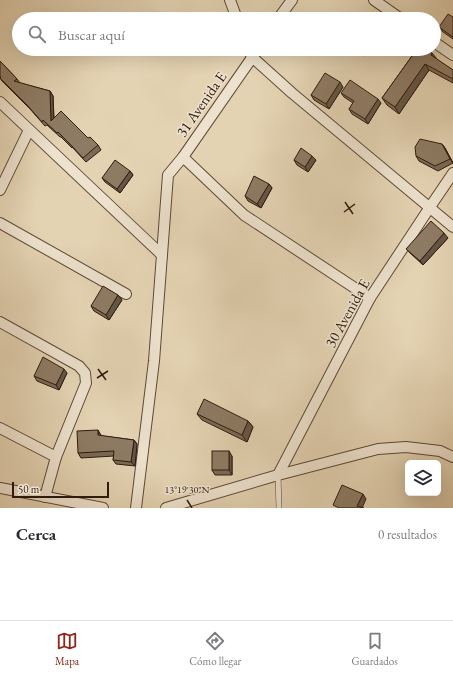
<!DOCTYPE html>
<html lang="es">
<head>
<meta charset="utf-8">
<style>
  body { margin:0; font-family:"EB Garamond",serif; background:#f7f7f7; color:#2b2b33 }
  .controls { position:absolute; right:12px; bottom:12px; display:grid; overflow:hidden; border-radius:6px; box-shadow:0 4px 16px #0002 }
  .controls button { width:36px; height:36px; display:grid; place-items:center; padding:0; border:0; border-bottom:1px solid #e1e1e2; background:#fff; color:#2b2b33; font:20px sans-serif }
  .scale { position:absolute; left:12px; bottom:10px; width:97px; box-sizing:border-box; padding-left:4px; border:2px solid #311b0f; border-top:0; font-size:11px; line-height:14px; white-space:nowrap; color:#311b0f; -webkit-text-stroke:3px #ede2ce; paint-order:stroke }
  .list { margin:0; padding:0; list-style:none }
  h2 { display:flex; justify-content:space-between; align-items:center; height:52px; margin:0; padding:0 16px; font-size:17px }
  h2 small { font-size:13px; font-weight:400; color:#7c7c81 }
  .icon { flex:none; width:22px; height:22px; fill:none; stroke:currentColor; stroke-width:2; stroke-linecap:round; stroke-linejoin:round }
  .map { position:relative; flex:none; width:453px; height:508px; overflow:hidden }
  .search { position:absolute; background:#fff; box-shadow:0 4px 16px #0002; left:12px; right:12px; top:12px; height:44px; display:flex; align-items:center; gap:10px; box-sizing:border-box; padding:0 14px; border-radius:22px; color:#7c7c81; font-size:15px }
  .sheet { height:112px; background:#fff }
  nav { display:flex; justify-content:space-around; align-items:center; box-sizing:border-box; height:56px; border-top:1px solid #e1e1e2; background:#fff; font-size:11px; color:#7c7c81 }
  nav a { display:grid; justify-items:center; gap:2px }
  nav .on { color:#8f2418 }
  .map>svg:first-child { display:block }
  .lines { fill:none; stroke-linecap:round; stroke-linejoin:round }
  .service-casing { stroke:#5e4938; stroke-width:6 }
  .minor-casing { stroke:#5e4938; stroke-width:12 }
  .service { stroke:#ede2ce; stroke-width:5 }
  .minor { stroke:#ede2ce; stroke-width:10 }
  .wall { fill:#7a6a56; stroke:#311b0f }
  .shaded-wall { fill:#635646; stroke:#311b0f }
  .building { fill:#8e7b64; stroke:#311b0f }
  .ticks { fill:none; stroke:#311b0f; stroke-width:1.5 }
  .labels { text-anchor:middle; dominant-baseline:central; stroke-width:3; stroke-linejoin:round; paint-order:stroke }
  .street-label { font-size:15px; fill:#311b0f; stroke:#ede2ce }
  .ticks-label { font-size:10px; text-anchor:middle; fill:#311b0f; stroke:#ede2ce; stroke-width:3; stroke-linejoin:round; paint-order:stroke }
</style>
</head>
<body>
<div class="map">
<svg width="453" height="508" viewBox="0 0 453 508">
  <rect width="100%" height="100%" fill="#e4d3b3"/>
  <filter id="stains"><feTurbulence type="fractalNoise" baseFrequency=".005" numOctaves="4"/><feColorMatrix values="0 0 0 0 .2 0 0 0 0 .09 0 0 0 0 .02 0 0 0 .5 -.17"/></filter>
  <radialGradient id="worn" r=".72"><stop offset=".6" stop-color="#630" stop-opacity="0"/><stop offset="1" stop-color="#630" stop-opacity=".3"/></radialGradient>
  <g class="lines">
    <defs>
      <polyline id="service" points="278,475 279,508"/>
      <g id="minor">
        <polyline points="230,0 237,19"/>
        <polyline points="374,0 401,19"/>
        <polyline points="278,19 292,0"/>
        <polyline points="434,42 453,55"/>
        <polyline points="249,49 252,57 292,93 453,227"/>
        <polyline points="0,102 162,255"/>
        <polyline points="183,157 258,49"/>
        <polyline points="0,190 29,130"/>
        <polyline points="0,223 126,294"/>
        <polyline points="0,322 79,366 85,373 86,383 56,457 45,497"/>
        <polyline points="0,428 56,457"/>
        <polyline points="278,475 370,298 430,207 453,173"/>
        <polyline points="0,488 103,508"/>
        <polyline points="136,508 154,361 168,175 183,157 244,215 370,298"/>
        <polyline points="166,508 278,475 378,449 406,447 440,451 453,457"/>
      </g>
    </defs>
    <use href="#service" class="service-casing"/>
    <use href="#minor" class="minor-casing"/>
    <use href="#service" class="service"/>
    <use href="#minor" class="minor"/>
  </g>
  <g class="wall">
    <polygon points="453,17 453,39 443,32 439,27"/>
    <polygon points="354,49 369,49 364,56"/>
    <polygon points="417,49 436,59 453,70 453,83 429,70 399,114 387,105 382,98"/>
    <polygon points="0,61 17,79 20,83 50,91 53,96 54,118 88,138 98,145 101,150 86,162 72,147 72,148 61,137 60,137 47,125 45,126 30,109 2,81 0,78"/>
    <polygon points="343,87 329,109 314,100 311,95"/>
    <polygon points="341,93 381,103 368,124 352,114 349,109 353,103 344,97"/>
    <polygon points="442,144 445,148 453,163 438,171 419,161 416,156"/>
    <polygon points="294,160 316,160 308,172 297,165"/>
    <polygon points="130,171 133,175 120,193 105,182 102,178"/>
    <polygon points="269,184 272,188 261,208 248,201 245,196"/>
    <polygon points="448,238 423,265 410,253 406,249"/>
    <polygon points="118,295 122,300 109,320 94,311 91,306"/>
    <polygon points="67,373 59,390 37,381 34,376"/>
    <polygon points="197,414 248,421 253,427 247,442 202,420"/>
    <polygon points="101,435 102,436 134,440 137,444 135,466 116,464 113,460 114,456 81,458 78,453"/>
    <polygon points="232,456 232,475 215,475 212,470"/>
  </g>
  <g class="shaded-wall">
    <polygon points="363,49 369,49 364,56 361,52"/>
    <polygon points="432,53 437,59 431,55"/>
    <polygon points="425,64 429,70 399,114 395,107"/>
    <polygon points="340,82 343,87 329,109 326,104"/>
    <polygon points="50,91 53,96 54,125 51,121"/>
    <polygon points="378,99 381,103 368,124 365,119"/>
    <polygon points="442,144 445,148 453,163 450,159"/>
    <polygon points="312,156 316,160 308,172 305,167"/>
    <polygon points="130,171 133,175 120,193 117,189"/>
    <polygon points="269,184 272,188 261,208 257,204"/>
    <polygon points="444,233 448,238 423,265 420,261"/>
    <polygon points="118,295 122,300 109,320 106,315"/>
    <polygon points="64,369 67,373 59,390 56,385"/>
    <polygon points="248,421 253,427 247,442 242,435"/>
    <polygon points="98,430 101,435 102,440 98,435"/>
    <polygon points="134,440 137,444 135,466 131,462"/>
    <polygon points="229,451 232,456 232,475 229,470"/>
    <polygon points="363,494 366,499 362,508 357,506"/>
  </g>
  <g class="building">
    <polygon points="364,14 371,19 360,19"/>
    <polygon points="448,14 453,17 453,37 439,27"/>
    <polygon points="357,49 363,49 361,52"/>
    <polygon points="417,49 427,49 432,53 431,55 453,70 453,79 425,64 395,107 382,98"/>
    <polygon points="0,61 17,79 14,81 50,91 51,121 61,111 88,138 90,137 98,145 83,158 69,143 58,132 57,133 43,120 42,122 27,105 0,78 1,77 0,77"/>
    <polygon points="325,73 340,82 326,104 311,95"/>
    <polygon points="350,80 378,99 365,119 349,109 354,101 341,93"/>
    <polygon points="420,139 442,144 450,159 435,166 416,156 415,147"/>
    <polygon points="301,148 312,156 305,167 294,160"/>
    <polygon points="115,160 130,171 117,189 102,178"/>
    <polygon points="254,176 269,184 257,204 245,196"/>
    <polygon points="431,221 444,233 420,261 406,249"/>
    <polygon points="103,286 118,295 106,315 91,306"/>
    <polygon points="43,357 64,369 56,385 34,376"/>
    <polygon points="204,399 248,421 242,435 197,414"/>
    <polygon points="98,430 98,435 134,440 131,462 113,460 114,451 78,453 77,431"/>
    <rect x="212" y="451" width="17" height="19"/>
    <polygon points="342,485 363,494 357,506 364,508 339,508 333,505"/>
  </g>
  <path class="ticks" d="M345,202l8,12M344,212l11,-8M98,369l8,11M97,378l11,-7M187,500l5,8"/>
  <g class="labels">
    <g class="street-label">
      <text transform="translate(201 104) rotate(-55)">31 Avenida E</text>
      <text transform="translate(347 313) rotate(-61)">30 Avenida E</text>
    </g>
  </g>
  <g class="ticks-label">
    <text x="187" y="493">13°19'30"N</text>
  </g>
  <rect width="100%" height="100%" filter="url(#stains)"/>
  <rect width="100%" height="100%" fill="url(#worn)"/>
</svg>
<div class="controls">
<button><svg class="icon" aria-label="layers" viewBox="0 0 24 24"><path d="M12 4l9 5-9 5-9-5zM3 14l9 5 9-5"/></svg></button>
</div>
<div class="scale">50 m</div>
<div class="search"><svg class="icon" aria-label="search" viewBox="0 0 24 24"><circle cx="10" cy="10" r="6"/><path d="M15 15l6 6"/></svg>Buscar aquí</div>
</div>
<section class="sheet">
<h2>Cerca<small>0 resultados</small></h2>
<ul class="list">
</ul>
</section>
<nav>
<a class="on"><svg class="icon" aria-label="map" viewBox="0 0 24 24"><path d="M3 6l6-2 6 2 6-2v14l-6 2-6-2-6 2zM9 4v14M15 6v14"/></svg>Mapa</a>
<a><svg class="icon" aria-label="directions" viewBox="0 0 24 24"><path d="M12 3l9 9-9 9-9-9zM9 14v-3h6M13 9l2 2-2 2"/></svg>Cómo llegar</a>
<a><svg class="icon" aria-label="saved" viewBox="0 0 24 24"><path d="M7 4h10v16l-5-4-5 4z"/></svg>Guardados</a>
</nav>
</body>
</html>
